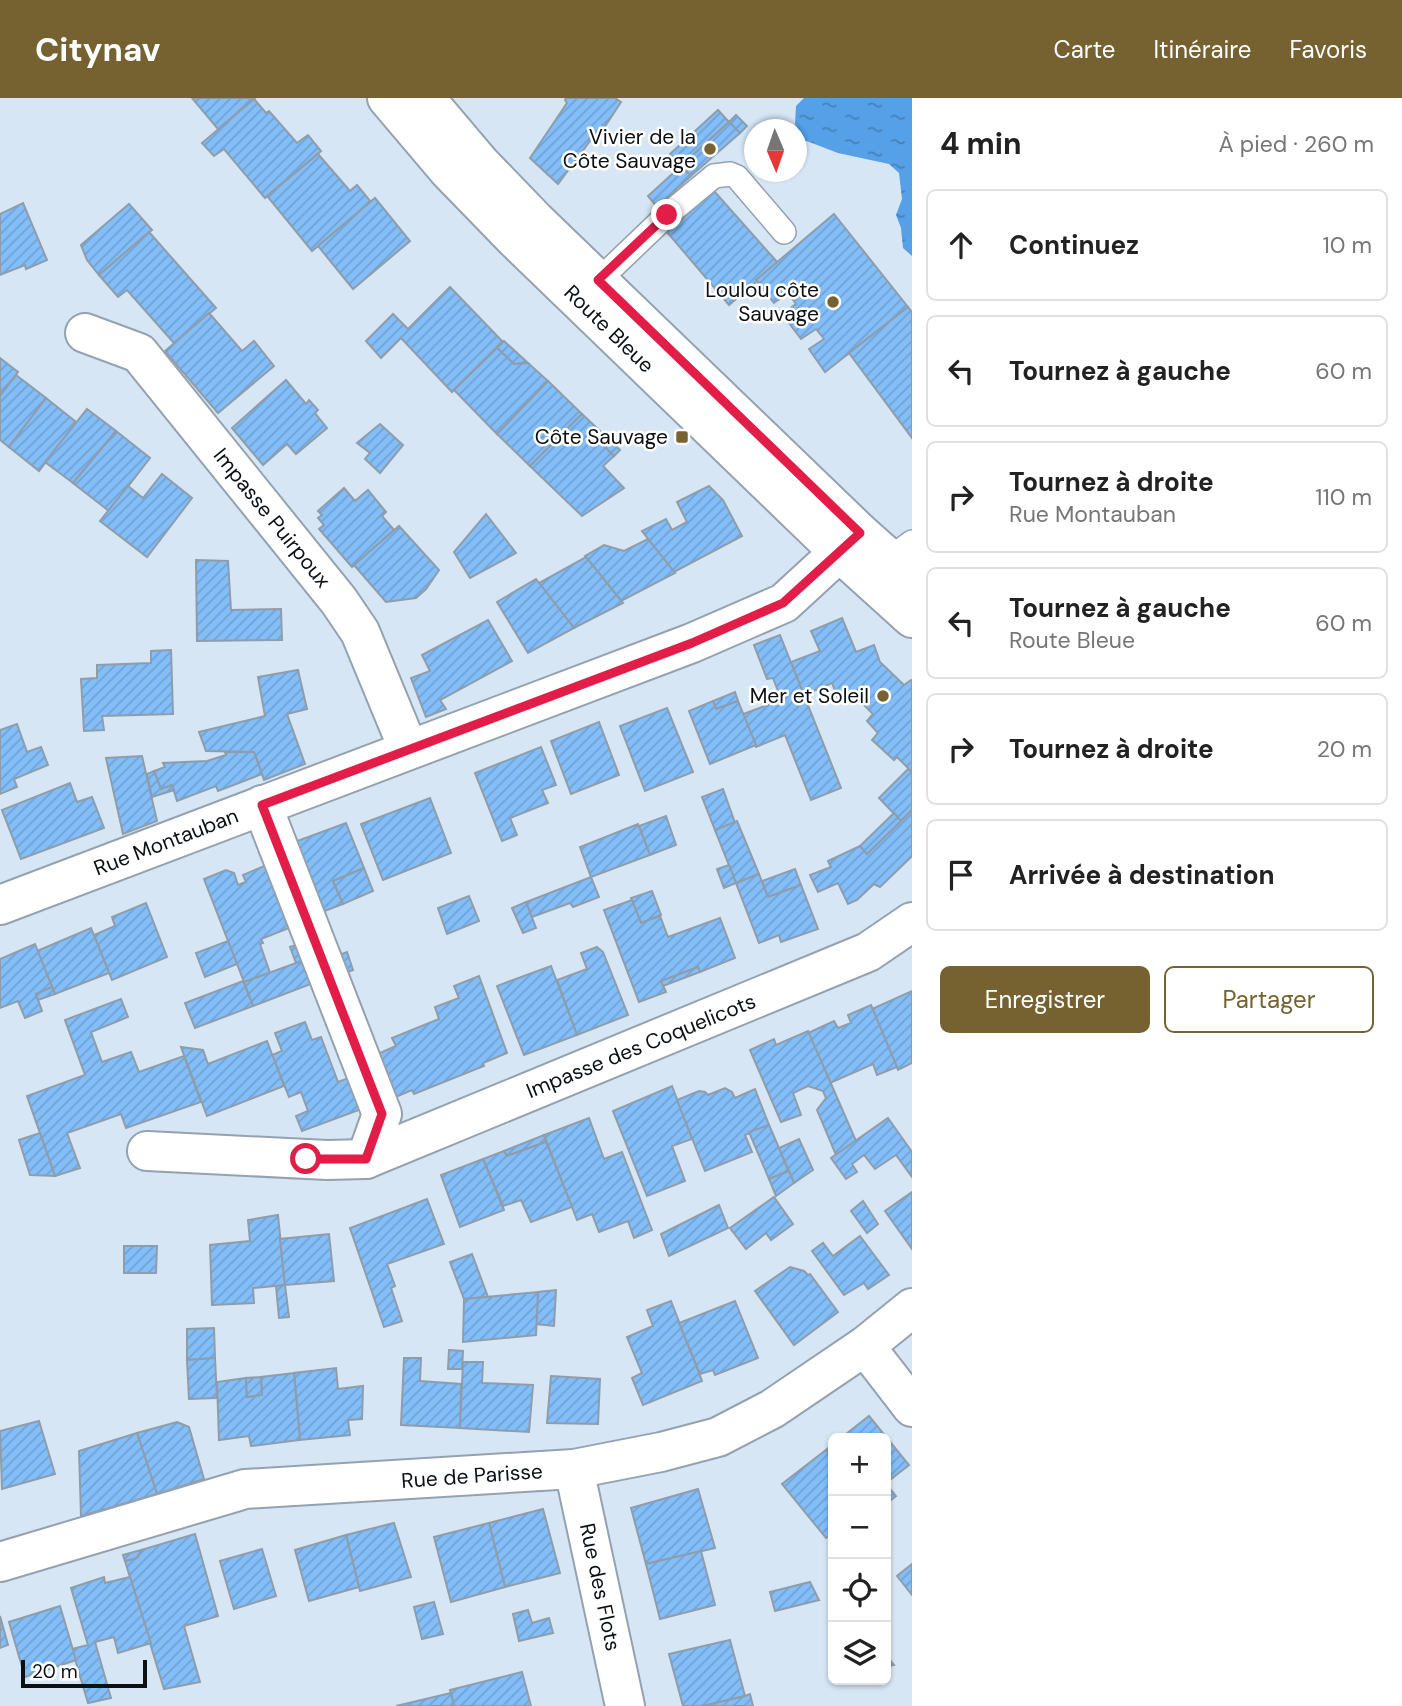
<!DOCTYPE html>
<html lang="fr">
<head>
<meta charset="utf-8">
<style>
  body { margin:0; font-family:"DM Sans",sans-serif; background:#f2f2f2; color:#222 }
  .controls { position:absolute; right:21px; bottom:21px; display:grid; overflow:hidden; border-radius:10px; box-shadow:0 2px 5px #0004 }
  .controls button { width:63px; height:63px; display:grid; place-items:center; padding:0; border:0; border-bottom:2px solid #e0e0e0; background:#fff; color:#222; font:35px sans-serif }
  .compass { position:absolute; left:744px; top:21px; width:63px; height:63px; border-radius:50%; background:#fff; box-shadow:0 2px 5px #0004; rotate:178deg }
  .scale { position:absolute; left:21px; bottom:18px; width:126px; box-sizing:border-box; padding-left:7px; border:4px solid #0b1015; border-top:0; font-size:19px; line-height:24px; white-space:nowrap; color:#0b1015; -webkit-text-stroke:5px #fff; paint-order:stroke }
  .stop { position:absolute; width:21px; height:21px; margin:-16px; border:5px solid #e11d48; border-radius:50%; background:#fff }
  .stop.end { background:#e11d48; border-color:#fff; box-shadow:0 2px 7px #0008 }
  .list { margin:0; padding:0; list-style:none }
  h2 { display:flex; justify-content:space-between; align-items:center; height:91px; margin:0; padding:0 28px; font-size:30px }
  h2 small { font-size:23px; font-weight:400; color:#767676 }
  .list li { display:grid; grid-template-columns:46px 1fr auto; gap:21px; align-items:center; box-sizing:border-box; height:112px; margin:0 14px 14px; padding:0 14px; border:2px solid #e0e0e0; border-radius:10px }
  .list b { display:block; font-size:26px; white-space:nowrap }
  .list p { margin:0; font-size:23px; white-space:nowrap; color:#767676 }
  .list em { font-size:23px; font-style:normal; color:#767676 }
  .actions { display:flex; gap:14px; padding:21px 28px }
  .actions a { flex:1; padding:16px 0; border:2px solid #766231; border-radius:10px; text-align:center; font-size:24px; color:#766231 }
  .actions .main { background:#766231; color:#fff }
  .icon { flex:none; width:38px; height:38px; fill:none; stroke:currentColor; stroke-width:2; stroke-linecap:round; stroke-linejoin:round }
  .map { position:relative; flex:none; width:912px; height:1608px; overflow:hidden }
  header { display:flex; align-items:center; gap:42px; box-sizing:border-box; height:98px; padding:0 35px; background:#766231; color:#fff }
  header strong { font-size:33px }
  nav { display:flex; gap:38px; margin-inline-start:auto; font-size:24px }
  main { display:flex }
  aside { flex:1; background:#fff }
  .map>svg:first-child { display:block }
  .water { fill:url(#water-ripples) }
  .building { fill:url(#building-hatch); stroke:#8f9dab; stroke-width:2 }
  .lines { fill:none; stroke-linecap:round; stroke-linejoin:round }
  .lane-casing { stroke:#94a2b0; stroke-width:26 }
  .street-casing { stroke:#94a2b0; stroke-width:42 }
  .secondary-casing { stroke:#94a2b0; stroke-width:42 }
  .lane { stroke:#fff; stroke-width:23 }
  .street { stroke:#fff; stroke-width:38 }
  .secondary { stroke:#fff; stroke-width:38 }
  .route { stroke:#e11d48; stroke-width:9 }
  .poi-dot { fill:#766231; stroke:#fff; stroke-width:2.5 }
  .labels { text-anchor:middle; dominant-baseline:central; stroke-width:5; stroke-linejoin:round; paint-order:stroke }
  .poi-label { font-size:21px; fill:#0b1015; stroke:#fff; text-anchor:end }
  .street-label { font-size:21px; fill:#0b1015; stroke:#fff }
</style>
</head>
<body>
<header>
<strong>Citynav</strong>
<nav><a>Carte</a><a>Itinéraire</a><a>Favoris</a></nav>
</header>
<main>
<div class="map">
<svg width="912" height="1608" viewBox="0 0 912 1608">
  <defs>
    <pattern id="water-ripples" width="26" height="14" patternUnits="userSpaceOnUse" patternTransform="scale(1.75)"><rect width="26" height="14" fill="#55a0e7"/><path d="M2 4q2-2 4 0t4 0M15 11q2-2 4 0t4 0" fill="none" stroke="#4581ba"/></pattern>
    <pattern id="building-hatch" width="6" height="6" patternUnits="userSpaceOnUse" patternTransform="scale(1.75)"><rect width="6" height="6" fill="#83bef8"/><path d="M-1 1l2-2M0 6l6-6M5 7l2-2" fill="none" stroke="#70a2d4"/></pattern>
  </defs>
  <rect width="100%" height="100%" fill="#d6e6f5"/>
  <polygon class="water" points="804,0 912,0 912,158 903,150 901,130 896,117 902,101 899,75 889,66 838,55 804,42 795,26 796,8"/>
  <g class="building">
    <polygon points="192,0 255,0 218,31"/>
    <polygon points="566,0 615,0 621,4 602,33 599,31 558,86 530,60 567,5 565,2"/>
    <polygon points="254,1 266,15 269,13 297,45 308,37 321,53 265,100 224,51 214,58 202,45"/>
    <polygon points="718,12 729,24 681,68 670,56"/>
    <polygon points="736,17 747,28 740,35 729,24"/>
    <polygon points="729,24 740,35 691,78 681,68"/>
    <polygon points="318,56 350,93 357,87 371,104 312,153 267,98"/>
    <polygon points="681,68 691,78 657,109 648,98"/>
    <polygon points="714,93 778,165 729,207 667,134"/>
    <polygon points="375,100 410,143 353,191 318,148"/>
    <polygon points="23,105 47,162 26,171 25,167 0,177 0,116"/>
    <polygon points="129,106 152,132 99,177 87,162 81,147"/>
    <polygon points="834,116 908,209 825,274 809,251 824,241 816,231 801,241 782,216 796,206 788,195 774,205 756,182"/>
    <polygon points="149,134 216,210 174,245 127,192 118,199 99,177"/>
    <polygon points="450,189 503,244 452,294 401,240 381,260 366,243 393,216 408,231"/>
    <polygon points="908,209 912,214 912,340 849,255"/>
    <polygon points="209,215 242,253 254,243 274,268 218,315 165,253"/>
    <polygon points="504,243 528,265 514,266 497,250"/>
    <polygon points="497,250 514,266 528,265 548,283 497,336 454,292"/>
    <polygon points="0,260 18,274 0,298"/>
    <polygon points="16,277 46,300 9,349 0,342 0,298"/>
    <polygon points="286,282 306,306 309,302 318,312 315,315 327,330 296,356 287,346 263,367 232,330"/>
    <polygon points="548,283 582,316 530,368 497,336"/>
    <polygon points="46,300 76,324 39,373 9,349"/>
    <polygon points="87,311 116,333 73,385 45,364"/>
    <polygon points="582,316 598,331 593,337 614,358 603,368 624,390 582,418 530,368"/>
    <polygon points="380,326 403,347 380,375 365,361 370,355 357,345"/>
    <polygon points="598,331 620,352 614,358 593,337"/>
    <polygon points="116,333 150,360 109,413 73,385"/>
    <polygon points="162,376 192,400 147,459 100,423 128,388 143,400"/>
    <polygon points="709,388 723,402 742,438 674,474 642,433 666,421 672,432 687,424 677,404"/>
    <polygon points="344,390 355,403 368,392 386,414 382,418 394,432 352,469 319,431 324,427 318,420 322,417 318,413"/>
    <polygon points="486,416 516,455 470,480 454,454"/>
    <polygon points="399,428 439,472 426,491 416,500 386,504 354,467"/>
    <polygon points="648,441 675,475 621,503 585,458 604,447 624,453"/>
    <polygon points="586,459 623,505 574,530 539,485"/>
    <polygon points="196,462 228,463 231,512 281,511 282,542 197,543"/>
    <polygon points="536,481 574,530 528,555 497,504"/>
    <polygon points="842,520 856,554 874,547 880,564 904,587 911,582 912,583 912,674 897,659 894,662 872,642 878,635 867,623 873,616 852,595 838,600 832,585 804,597 791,564 820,553 811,533"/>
    <polygon points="488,522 512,563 440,602 446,611 426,619 411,580 430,573 422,557"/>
    <polygon points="780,537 841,690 811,702 785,637 756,649 743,616 776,604 778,593 773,580 767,581 754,547"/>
    <polygon points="171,552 173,616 102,618 104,632 84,633 81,581 97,580 97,567 151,565 151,553"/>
    <polygon points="298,572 307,611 287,616 305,666 264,682 254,654 206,653 199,634 265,618 258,579"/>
    <polygon points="735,594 738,603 716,611 713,603"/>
    <polygon points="713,603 716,611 738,603 756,647 710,666 689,613"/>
    <polygon points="667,610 693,674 645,693 620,628"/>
    <polygon points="599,624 619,677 571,696 551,643"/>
    <polygon points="17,626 27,654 41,649 48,667 14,681 17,689 0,696 0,632"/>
    <polygon points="541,649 556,687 542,692 548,705 510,720 517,737 502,743 475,675"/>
    <polygon points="225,654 254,654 262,676 218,693 216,688 177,703 172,687 161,691 154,673 165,669 163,665 207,663 226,657"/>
    <polygon points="142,658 157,723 123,736 106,660"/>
    <polygon points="908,671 912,674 912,712 901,723 879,700"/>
    <polygon points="154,673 161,691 172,687 174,692 152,699 147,676"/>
    <polygon points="70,685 77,704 92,699 104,730 21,761 2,712"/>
    <polygon points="723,691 735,725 715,732 702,699"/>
    <polygon points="430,700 451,755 383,782 361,726"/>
    <polygon points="912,712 912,758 880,789 874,786 857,802 848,806 838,785 818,794 810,777 831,769 828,763 860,748 867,756"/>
    <polygon points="894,715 901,723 867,756 860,748"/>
    <polygon points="666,718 676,747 650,757 639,728"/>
    <polygon points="737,723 759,776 736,785 715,732"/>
    <polygon points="346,725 364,770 333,783 343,806 317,816 289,746"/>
    <polygon points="638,726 650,757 591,779 580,749"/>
    <polygon points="269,766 294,828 261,841 263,845 260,846 270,875 244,884 204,781 226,772 234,775 238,787 246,784 243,777"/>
    <polygon points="729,767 736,785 724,790 717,771"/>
    <polygon points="364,770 373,793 343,806 333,783"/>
    <polygon points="795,771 801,787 768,799 762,783"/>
    <polygon points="759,776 768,799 801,787 818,831 781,844 779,837 759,845 736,785"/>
    <polygon points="591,779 599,799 573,809 570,805 532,819 526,804"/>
    <polygon points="652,793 661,817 641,825 631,800"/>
    <polygon points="469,798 479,823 447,836 438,810"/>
    <polygon points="632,802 641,825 660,818 668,839 720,820 735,860 700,874 698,869 661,883 666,894 639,904 604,812"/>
    <polygon points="526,804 536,830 523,835 512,810"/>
    <polygon points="146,805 167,859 112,882 94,837 115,828 112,819"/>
    <polygon points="91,830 109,875 55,896 37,853"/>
    <polygon points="228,843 237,866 205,879 196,855"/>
    <polygon points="35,846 52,889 36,896 42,913 25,920 18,903 0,910 0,861"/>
    <polygon points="300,846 307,861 296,865 290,849"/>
    <polygon points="597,849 603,854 628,917 577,937 557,882 587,871 581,855"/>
    <polygon points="347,854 353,872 341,876 334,859"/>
    <polygon points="307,861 316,884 253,908 244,884"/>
    <polygon points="551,868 577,937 524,957 497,888"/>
    <polygon points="698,869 700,874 663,888 661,883"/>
    <polygon points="479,878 507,955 483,965 484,968 414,996 412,992 391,1001 373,958 396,948 392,940 439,921 435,909 459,900 454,888"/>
    <polygon points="243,883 253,908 195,930 185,905"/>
    <polygon points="52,889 55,896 38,902 36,896"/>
    <polygon points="912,893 912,965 898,972 872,911"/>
    <polygon points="121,901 128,919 91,934 102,964 131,954 139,974 184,958 201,1004 126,1030 121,1016 67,1035 80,1070 55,1078 27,998 85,977 65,922"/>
    <polygon points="871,907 897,969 877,977 873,966 830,985 808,935 834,923 838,930 851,925 848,917"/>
    <polygon points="305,924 312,942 321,939 338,984 354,978 367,1009 302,1033 296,1018 308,1013 301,994 289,999 272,957 282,953 275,935"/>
    <polygon points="808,933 856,1043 836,1057 817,1012 826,1000 823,993 808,988 793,995 801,1017 781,1024 750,952 774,941 776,947"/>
    <polygon points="267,943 284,988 207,1018 181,949 203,952 208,966"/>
    <polygon points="672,988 692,1041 672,1048 685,1083 647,1098 613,1013"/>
    <polygon points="725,990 732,994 735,1000 755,991 769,1027 745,1037 752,1054 705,1073 677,1002 699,993 705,994 708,997"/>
    <polygon points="589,1020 604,1061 622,1054 652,1132 634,1140 628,1123 599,1134 592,1116 577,1122 544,1037"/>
    <polygon points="888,1020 912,1054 912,1079 896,1057 875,1071 864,1057 852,1066 857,1074 846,1081 831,1060"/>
    <polygon points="769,1027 789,1073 769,1081 749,1034"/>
    <polygon points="40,1035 55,1078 30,1077 19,1042"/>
    <polygon points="544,1037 546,1044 507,1058 504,1053"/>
    <polygon points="799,1041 813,1072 794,1085 779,1050"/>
    <polygon points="546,1044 572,1109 531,1124 521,1102 503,1108 483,1061 504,1053 507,1058"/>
    <polygon points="483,1061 504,1112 460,1129 441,1077"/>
    <polygon points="789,1073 794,1085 776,1098 769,1081"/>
    <polygon points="912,1094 912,1151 885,1113"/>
    <polygon points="774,1099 793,1126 771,1142 766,1135 746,1151 730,1130"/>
    <polygon points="427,1101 444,1146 387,1166 395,1188 391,1190 402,1223 384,1229 350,1130"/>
    <polygon points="863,1103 878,1126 867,1135 851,1113"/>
    <polygon points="719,1107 728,1130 669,1158 661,1136"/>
    <polygon points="278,1117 285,1187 253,1190 254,1205 212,1207 210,1147 250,1143 248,1122"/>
    <polygon points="329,1136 334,1183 285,1187 280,1141"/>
    <polygon points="860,1138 889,1177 868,1191 864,1185 844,1197 812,1153 823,1145 833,1158"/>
    <polygon points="124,1148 157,1148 156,1175 124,1175"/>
    <polygon points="472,1156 488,1199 464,1201 450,1164"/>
    <polygon points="790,1169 804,1173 808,1177 810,1176 838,1214 794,1247 755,1193"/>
    <polygon points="285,1187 289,1219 279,1220 276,1188"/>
    <polygon points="556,1192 554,1228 536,1226 538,1194"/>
    <polygon points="538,1194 536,1237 463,1244 464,1201"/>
    <polygon points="671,1203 702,1283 643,1307 632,1280 642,1275 627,1239 653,1228 647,1212"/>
    <polygon points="735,1203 758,1260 715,1277 713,1272 700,1276 679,1225"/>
    <polygon points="214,1230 215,1260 187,1262 187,1231"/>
    <polygon points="449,1252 463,1253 462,1271 448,1271"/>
    <polygon points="215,1260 217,1300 189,1301 187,1262"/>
    <polygon points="404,1260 421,1260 420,1283 461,1286 460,1330 401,1327"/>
    <polygon points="463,1264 483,1264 482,1285 533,1287 529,1334 460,1330"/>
    <polygon points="336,1270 338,1291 363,1288 362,1321 348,1322 350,1337 300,1342 294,1275"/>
    <polygon points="294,1275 300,1342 251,1348 249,1338 219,1342 217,1284 246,1280 247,1299 262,1297 261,1279"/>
    <polygon points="551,1278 600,1281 598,1326 547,1325"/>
    <polygon points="261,1279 262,1297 247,1299 246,1280"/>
    <polygon points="869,1318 909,1367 886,1385 886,1340 841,1340"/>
    <polygon points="39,1323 55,1376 2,1391 0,1333"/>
    <polygon points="177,1324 189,1329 204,1381 157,1396 137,1335"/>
    <polygon points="137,1335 157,1396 81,1418 79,1353"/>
    <polygon points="833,1346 833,1362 826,1352"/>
    <polygon points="826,1352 833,1362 833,1435 826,1440 782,1386"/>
    <polygon points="886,1386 896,1398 886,1406"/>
    <polygon points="698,1391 715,1450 646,1466 631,1410"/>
    <polygon points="543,1411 560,1475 505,1489 489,1425"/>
    <polygon points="394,1425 411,1479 360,1493 346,1437"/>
    <polygon points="489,1425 505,1489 451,1504 434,1439"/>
    <polygon points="195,1436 218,1518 184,1528 200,1584 164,1591 125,1463 137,1460 141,1452"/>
    <polygon points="346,1437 359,1489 309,1503 295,1452"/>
    <polygon points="262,1451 276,1498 234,1511 220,1463"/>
    <polygon points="141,1452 137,1460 125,1463 123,1457"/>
    <polygon points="701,1453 715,1507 660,1521 646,1466"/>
    <polygon points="912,1466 912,1497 897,1478"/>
    <polygon points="104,1479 105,1485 130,1479 151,1545 118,1555 114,1539 95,1544 111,1600 88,1605 72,1551 88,1547 71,1490"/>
    <polygon points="810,1484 819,1502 775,1513 770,1494"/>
    <polygon points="434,1504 443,1536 422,1541 414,1509"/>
    <polygon points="60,1508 76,1562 25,1579 9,1524"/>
    <polygon points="528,1512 532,1525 549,1520 553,1535 519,1543 513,1516"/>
    <polygon points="0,1518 8,1547 0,1550"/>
    <polygon points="730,1542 745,1598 703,1608 683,1608 669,1556"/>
    <polygon points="886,1557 894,1567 886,1569"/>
    <polygon points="522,1574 531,1608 454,1608 450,1592"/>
    <polygon points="451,1595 454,1608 396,1608"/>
    <polygon points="750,1596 753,1608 703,1608 745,1598"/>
  </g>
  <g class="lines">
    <defs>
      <g id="lane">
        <polyline points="599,182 667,117 714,78 730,76 737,79 784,134"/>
        <polyline points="889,461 912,444"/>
      </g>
      <g id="street">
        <polyline points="85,235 139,255 339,503 360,534 408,650"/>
        <polyline points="262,707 382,1016 366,1061"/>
        <polyline points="0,807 692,545 784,505 860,435"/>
        <polyline points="147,1053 327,1062 366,1061 868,854 912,824"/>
        <polyline points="865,1248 912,1309"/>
        <polyline points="574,1371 625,1608"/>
        <polyline points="0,1464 245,1391 574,1371 661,1354 718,1339 772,1311 865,1248 912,1210"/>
      </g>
      <g id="secondary">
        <polyline points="387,0 448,72 516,142 839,454 912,520"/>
        <polyline points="425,0 481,66 536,123 860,435 912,481"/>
      </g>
    </defs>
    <use href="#lane" class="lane-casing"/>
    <use href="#street" class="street-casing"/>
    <use href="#secondary" class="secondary-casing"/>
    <use href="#lane" class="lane"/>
    <use href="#street" class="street"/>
    <use href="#secondary" class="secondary"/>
  </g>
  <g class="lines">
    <polyline class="route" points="306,1061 366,1061 382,1016 262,707 692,545 783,505 860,435 598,182 667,117"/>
  </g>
  <g class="poi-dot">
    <circle cx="710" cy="51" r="7"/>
    <circle cx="833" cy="204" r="7"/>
    <rect x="675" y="332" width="14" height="14" rx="3.5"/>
    <circle cx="883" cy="598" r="7"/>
  </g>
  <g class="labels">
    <g class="poi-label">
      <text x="696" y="39">Vivier de la<tspan x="696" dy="24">Côte Sauvage</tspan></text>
      <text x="819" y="192">Loulou côte<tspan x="819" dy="24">Sauvage</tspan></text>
      <text x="668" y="339">Côte Sauvage</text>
      <text x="869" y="598">Mer et Soleil</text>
    </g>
    <g class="street-label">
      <text transform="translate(609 231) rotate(44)">Route Bleue</text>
      <text transform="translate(272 420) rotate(51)">Impasse Puirpoux</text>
      <text transform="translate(166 744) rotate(-21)">Rue Montauban</text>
      <text transform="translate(641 948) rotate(-22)">Impasse des Coquelicots</text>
      <text transform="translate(472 1378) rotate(-4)">Rue de Parisse</text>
      <text transform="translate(600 1489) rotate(78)">Rue des Flots</text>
    </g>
  </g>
</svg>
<div class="controls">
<button>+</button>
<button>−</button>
<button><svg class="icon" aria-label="locate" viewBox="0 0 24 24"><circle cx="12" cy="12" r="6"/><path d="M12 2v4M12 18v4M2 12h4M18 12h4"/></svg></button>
<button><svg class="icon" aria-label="layers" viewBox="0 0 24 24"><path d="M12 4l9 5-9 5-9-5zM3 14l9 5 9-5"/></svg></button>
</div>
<svg class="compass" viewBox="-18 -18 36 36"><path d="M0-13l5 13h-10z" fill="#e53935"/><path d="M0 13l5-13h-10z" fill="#767676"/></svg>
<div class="scale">20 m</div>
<div class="stop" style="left:306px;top:1061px"></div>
<div class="stop end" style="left:667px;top:117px"></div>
</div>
<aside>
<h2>4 min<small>À pied · 260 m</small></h2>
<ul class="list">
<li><svg class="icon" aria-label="ahead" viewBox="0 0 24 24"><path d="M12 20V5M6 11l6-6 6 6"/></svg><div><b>Continuez</b></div><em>10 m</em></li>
<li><svg class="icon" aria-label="left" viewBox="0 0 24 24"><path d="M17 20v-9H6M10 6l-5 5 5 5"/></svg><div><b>Tournez à gauche</b></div><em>60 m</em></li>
<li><svg class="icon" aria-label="right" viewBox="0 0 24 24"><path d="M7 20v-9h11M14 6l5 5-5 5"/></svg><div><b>Tournez à droite</b><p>Rue Montauban</p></div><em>110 m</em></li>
<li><svg class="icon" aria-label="left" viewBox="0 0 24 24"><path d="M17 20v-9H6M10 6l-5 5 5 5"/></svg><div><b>Tournez à gauche</b><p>Route Bleue</p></div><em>60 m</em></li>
<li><svg class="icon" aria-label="right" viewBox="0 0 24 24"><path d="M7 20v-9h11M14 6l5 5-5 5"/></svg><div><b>Tournez à droite</b></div><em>20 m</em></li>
<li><svg class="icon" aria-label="arrive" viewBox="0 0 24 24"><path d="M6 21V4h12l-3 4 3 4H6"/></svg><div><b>Arrivée à destination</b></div></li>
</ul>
<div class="actions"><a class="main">Enregistrer</a><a>Partager</a></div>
</aside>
</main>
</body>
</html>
